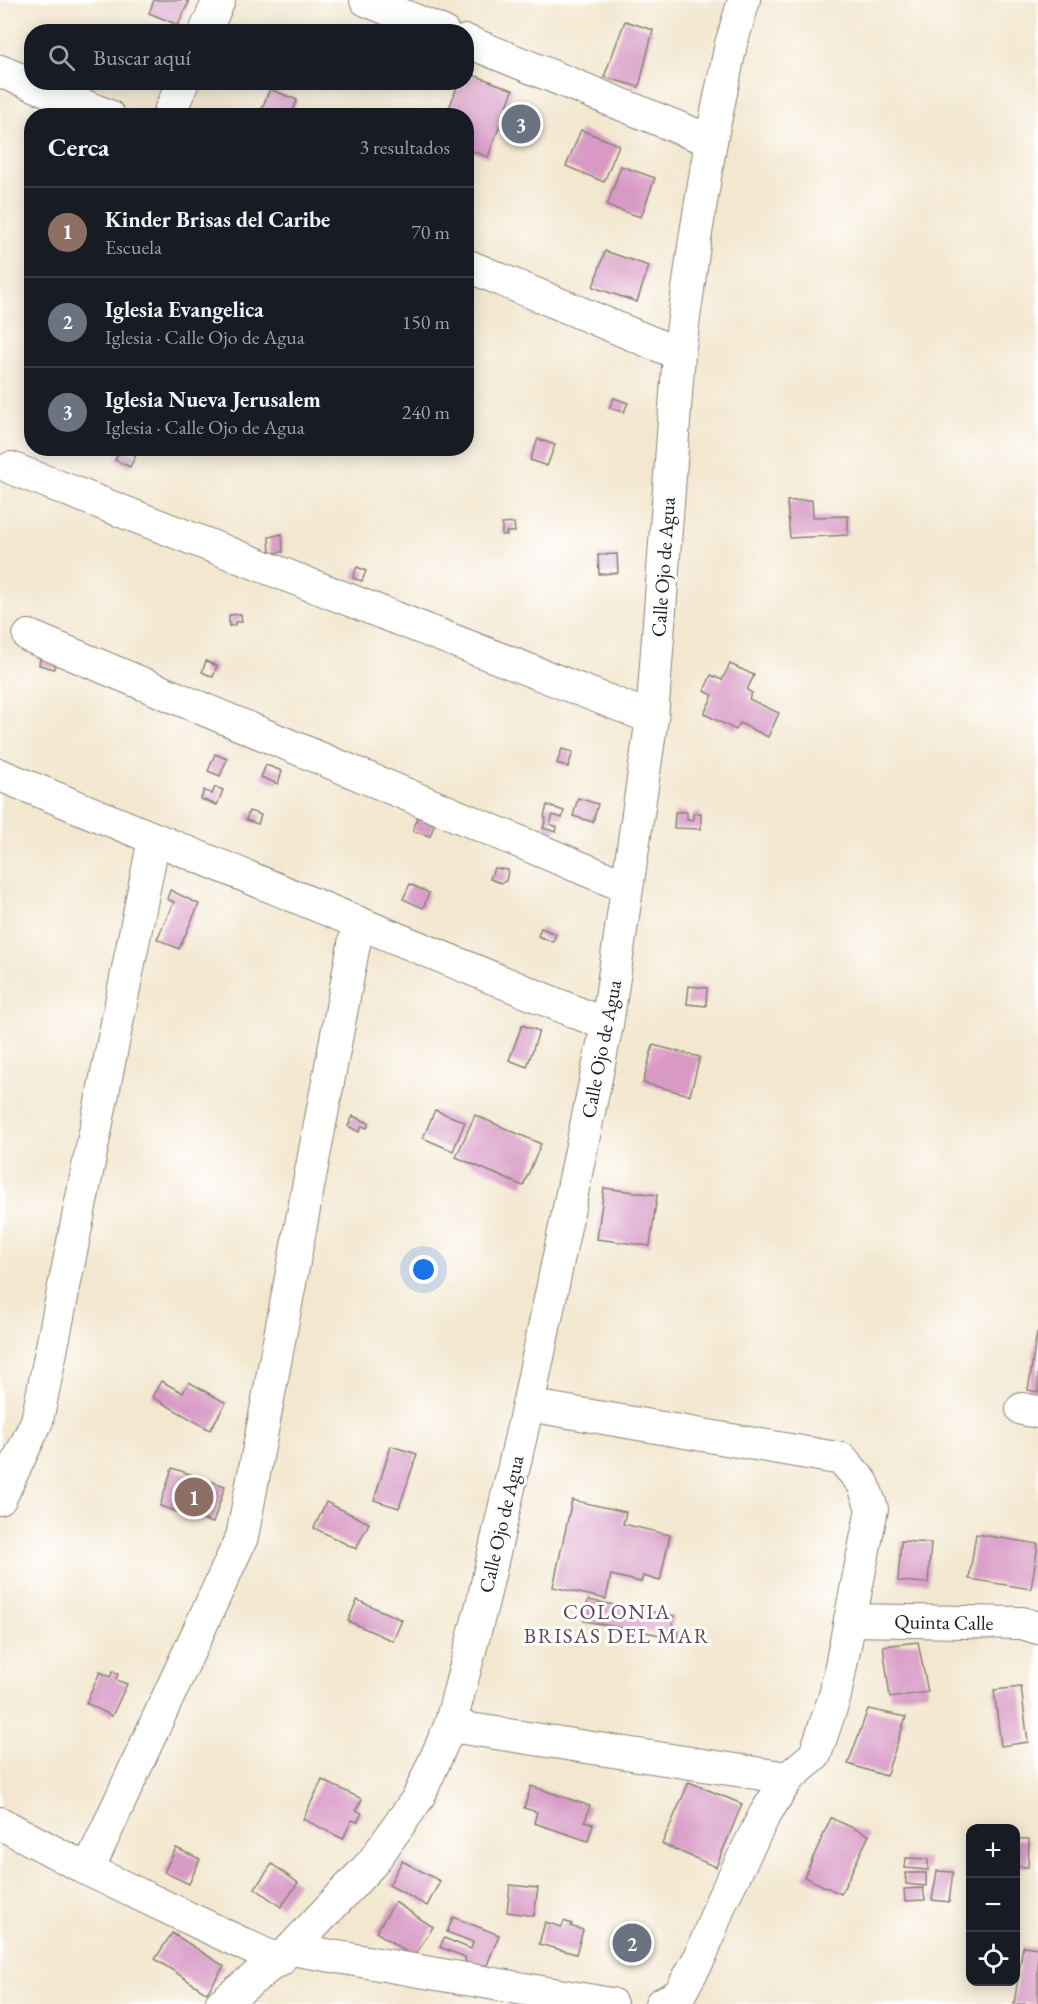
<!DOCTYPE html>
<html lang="es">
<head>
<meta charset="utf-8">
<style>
  body { margin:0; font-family:"EB Garamond",serif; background:#242831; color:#f1f3f6 }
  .controls { position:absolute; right:18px; bottom:18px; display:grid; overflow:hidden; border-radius:12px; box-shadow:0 3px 15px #0003 }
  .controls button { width:54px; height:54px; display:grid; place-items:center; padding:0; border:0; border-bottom:2px solid #363941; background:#171b24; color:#f1f3f6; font:30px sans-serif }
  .you { position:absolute; left:424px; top:1270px; width:21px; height:21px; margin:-15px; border:4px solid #fff; border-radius:50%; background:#1a73e8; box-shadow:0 0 0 9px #1a73e833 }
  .badge { display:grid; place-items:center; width:39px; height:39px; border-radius:50%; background:#0f766e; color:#fff; font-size:20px; font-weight:700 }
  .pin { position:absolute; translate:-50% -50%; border:3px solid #fff; box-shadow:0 2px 6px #0006 }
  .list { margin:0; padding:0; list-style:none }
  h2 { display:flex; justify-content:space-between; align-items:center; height:78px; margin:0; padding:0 24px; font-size:26px }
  h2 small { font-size:20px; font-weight:400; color:#9ea1a6 }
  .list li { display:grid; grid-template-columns:39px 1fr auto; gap:18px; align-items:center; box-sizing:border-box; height:90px; padding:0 24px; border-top:2px solid #363941 }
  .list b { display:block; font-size:22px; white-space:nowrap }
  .list p { margin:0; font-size:20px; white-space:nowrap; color:#9ea1a6 }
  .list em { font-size:20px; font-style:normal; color:#9ea1a6 }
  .icon { flex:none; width:33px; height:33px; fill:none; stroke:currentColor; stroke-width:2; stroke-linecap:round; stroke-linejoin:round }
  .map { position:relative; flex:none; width:1038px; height:2004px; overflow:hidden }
  .search { position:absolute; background:#171b24; box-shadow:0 3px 15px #0003; left:24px; top:24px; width:450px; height:66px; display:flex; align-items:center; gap:15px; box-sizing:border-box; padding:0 21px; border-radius:24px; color:#9ea1a6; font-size:22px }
  .panel { position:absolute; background:#171b24; box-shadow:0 3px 15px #0003; left:24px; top:108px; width:450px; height:348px; border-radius:24px }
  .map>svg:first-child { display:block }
  .building { fill:#d89ac5 }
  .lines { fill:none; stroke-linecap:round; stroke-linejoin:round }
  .minor-casing { stroke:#888276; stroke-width:34 }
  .minor { stroke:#fff; stroke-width:32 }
  .labels { text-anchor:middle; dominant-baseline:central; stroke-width:6; stroke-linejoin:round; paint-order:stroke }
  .street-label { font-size:20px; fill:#1c1c1c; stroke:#fff }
  .neighbourhood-label { font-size:21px; letter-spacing:1.5px; fill:#5e4857; stroke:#fff }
</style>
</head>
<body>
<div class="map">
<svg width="1038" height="2004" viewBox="0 0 1038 2004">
  <rect width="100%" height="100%" fill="#fff"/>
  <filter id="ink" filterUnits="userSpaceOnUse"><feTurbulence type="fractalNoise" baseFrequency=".0167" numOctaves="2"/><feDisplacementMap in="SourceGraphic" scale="12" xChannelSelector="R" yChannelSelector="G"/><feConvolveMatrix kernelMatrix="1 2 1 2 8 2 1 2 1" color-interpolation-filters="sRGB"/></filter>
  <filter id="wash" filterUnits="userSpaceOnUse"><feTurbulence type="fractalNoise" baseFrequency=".008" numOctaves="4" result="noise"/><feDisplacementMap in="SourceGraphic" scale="24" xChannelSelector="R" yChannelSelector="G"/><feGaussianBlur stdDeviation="1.35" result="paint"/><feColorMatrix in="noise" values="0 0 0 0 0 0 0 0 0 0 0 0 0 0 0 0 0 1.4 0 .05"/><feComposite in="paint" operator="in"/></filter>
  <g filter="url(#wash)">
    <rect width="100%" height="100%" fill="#f3e7cf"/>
    <g id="blocks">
      <g class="building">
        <polygon points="154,0 184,0 189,2 178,25 149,13"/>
        <polygon points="625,21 653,30 639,87 604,77"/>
        <polygon points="466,72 513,90 488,157 466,149 466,116 446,116 459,82 466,82"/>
        <polygon points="270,89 297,100 291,116 259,116"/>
        <polygon points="581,130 619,145 604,182 566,166"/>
        <polygon points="621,166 655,178 641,217 607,206"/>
        <polygon points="605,251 649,266 637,302 593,287"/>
        <polygon points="614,398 628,403 624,412 609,408"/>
        <polygon points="538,439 555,445 547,466 530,460"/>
        <polygon points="121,449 136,455 130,467 115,460"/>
        <polygon points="812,500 813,517 848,516 848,535 790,538 787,501"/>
        <polygon points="514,523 515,532 506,532 507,535 502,535 502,524"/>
        <polygon points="282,534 283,552 270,553 269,537"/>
        <polygon points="617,554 618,573 599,574 598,555"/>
        <polygon points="357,567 366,571 362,581 353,578"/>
        <polygon points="241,614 242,622 235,622 235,625 229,626 229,615"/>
        <polygon points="41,654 57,658 54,669 39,665"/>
        <polygon points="206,661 217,666 213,677 202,672"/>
        <polygon points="730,664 754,675 747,690 752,693 749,699 779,713 768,737 740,723 736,730 704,714 713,695 704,691 711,675 722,680"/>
        <polygon points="562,749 573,752 568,767 557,763"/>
        <polygon points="215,754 227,759 220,776 208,771"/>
        <polygon points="266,765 282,771 278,784 261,777"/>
        <polygon points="215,787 223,790 217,805 201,799 204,790 212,794"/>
        <polygon points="578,798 598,804 593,822 573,816"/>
        <polygon points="547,805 564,811 562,818 553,815 550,824 557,827 556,832 543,828 546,818 544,817"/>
        <polygon points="249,811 261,815 258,824 246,820"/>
        <polygon points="675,812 687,812 687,819 693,820 693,813 701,813 701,829 674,828"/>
        <polygon points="418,814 436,820 430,836 413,831"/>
        <polygon points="494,868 508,870 506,881 501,883 490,879"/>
        <polygon points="410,884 429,893 423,908 403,899"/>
        <polygon points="170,890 199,904 179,949 157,939 174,902 167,899"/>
        <polygon points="541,928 556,934 553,942 538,936"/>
        <polygon points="689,986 707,988 706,1006 687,1004"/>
        <polygon points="522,1025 539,1031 527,1067 509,1060"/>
        <polygon points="653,1045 700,1057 690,1095 643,1083"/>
        <polygon points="435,1110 465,1122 453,1151 423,1138"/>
        <polygon points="475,1115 541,1144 523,1186 456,1157"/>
        <polygon points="353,1116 369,1123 367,1128 362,1126 359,1132 348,1126"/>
        <polygon points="604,1188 657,1195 650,1246 597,1239"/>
        <polygon points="1037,1333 1038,1333 1038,1392 1028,1390"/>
        <polygon points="161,1381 183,1393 189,1382 226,1403 210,1430 152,1397"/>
        <polygon points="391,1446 417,1454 399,1508 374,1500"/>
        <polygon points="172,1468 225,1486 213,1523 160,1506"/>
        <polygon points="572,1500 626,1512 623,1524 670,1535 660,1581 643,1576 641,1582 611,1575 606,1599 553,1587"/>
        <polygon points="326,1502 369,1523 356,1549 314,1528"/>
        <polygon points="976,1534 1038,1544 1031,1589 969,1579"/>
        <polygon points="901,1541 931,1543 928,1583 898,1581"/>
        <polygon points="357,1600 402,1620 393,1641 348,1621"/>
        <polygon points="588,1600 674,1616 672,1629 678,1630 677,1638 584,1621"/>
        <polygon points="918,1642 928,1692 890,1698 883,1646"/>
        <polygon points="113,1671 118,1674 116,1680 127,1684 112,1716 86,1703 100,1672 110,1677"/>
        <polygon points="1021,1687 1028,1742 1001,1746 994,1690"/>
        <polygon points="868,1709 906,1717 886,1776 848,1764"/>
        <polygon points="322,1780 362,1799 356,1810 362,1813 357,1822 352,1820 343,1839 303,1819"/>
        <polygon points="689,1782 742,1804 716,1867 662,1844"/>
        <polygon points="531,1786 590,1806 585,1821 593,1824 588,1841 534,1823 537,1812 524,1808"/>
        <polygon points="831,1818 869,1835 841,1894 804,1877"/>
        <polygon points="1016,1839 1029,1839 1028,1867 1016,1867"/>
        <polygon points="176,1848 200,1859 189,1884 164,1872"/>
        <polygon points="906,1858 928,1859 928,1870 905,1868"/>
        <polygon points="402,1861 440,1881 427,1906 389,1885"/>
        <polygon points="272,1864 298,1883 281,1907 255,1888"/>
        <polygon points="937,1871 953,1872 949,1902 932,1900"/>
        <polygon points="906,1873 926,1873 926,1886 906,1884"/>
        <polygon points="510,1885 538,1888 534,1916 507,1912"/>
        <polygon points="923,1888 925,1900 905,1901 904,1889"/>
        <polygon points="395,1902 433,1927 414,1957 376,1932"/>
        <polygon points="453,1917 499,1935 487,1965 466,1966 465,1957 440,1947 444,1938 471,1949 473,1942 447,1932"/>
        <polygon points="564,1921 572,1924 570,1926 583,1930 576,1954 539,1944 545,1922 562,1927"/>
        <polygon points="172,1933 224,1966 207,1993 155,1959"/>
        <polygon points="1023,1946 1038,1948 1038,2004 1014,2004"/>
      </g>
    </g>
  </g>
  <g filter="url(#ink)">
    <use href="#blocks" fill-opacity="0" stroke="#888276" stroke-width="1.5"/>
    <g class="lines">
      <defs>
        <g id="minor">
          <polyline points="366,0 443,32"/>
          <polyline points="205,32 219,0"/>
          <polyline points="466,41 711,141"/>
          <polyline points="0,71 109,116"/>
          <polyline points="168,116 183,82"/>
          <polyline points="466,265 679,354"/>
          <polyline points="11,468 652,718"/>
          <polyline points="29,636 627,887"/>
          <polyline points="0,775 607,1025"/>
          <polyline points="528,1405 842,1459 863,1483 872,1509 835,1696 815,1755 788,1778 765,1814 722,1900 701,1955 679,1995 661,2004"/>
          <polyline points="1022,1409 1038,1412"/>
          <polyline points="0,1499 37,1421 154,839"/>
          <polyline points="850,1620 1022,1623 1038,1628"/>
          <polyline points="450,1726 788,1778"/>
          <polyline points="0,1823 88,1870 279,1961"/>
          <polyline points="88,1870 242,1537 358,923"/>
          <polyline points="291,1949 611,2004"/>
          <polyline points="221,2004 291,1949 372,1863 418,1798 450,1726 483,1601 528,1405 607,1025 652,718 679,354 695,239 711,141 731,44 744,0"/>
        </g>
      </defs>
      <use href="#minor" class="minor-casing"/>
      <use href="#minor" class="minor"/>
    </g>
  </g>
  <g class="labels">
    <g class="street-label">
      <text transform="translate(663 567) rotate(-86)">Calle Ojo de Agua</text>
      <text transform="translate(601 1049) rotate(-79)">Calle Ojo de Agua</text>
      <text transform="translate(501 1524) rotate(-77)">Calle Ojo de Agua</text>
      <text transform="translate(944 1622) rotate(1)">Quinta Calle</text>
    </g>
    <g class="neighbourhood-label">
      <text x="617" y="1611">COLONIA<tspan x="617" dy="24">BRISAS DEL MAR</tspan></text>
    </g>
  </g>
</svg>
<div class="controls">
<button>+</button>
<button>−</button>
<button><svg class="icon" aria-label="locate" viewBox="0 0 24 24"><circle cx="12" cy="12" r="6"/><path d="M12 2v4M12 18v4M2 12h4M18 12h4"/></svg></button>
</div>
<div class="you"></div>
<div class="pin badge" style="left:194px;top:1497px;background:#8d6e63">1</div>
<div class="pin badge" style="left:632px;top:1943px;background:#6b7280">2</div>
<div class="pin badge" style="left:521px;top:124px;background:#6b7280">3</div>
<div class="search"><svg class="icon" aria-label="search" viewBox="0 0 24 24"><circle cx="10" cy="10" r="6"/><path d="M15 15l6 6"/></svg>Buscar aquí</div>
<section class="panel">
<h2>Cerca<small>3 resultados</small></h2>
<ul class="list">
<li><span class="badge" style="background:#8d6e63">1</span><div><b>Kinder Brisas del Caribe</b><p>Escuela</p></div><em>70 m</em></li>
<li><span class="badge" style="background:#6b7280">2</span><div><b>Iglesia Evangelica</b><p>Iglesia · Calle Ojo de Agua</p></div><em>150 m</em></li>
<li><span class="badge" style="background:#6b7280">3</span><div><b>Iglesia Nueva Jerusalem</b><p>Iglesia · Calle Ojo de Agua</p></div><em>240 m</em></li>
</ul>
</section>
</div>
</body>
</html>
